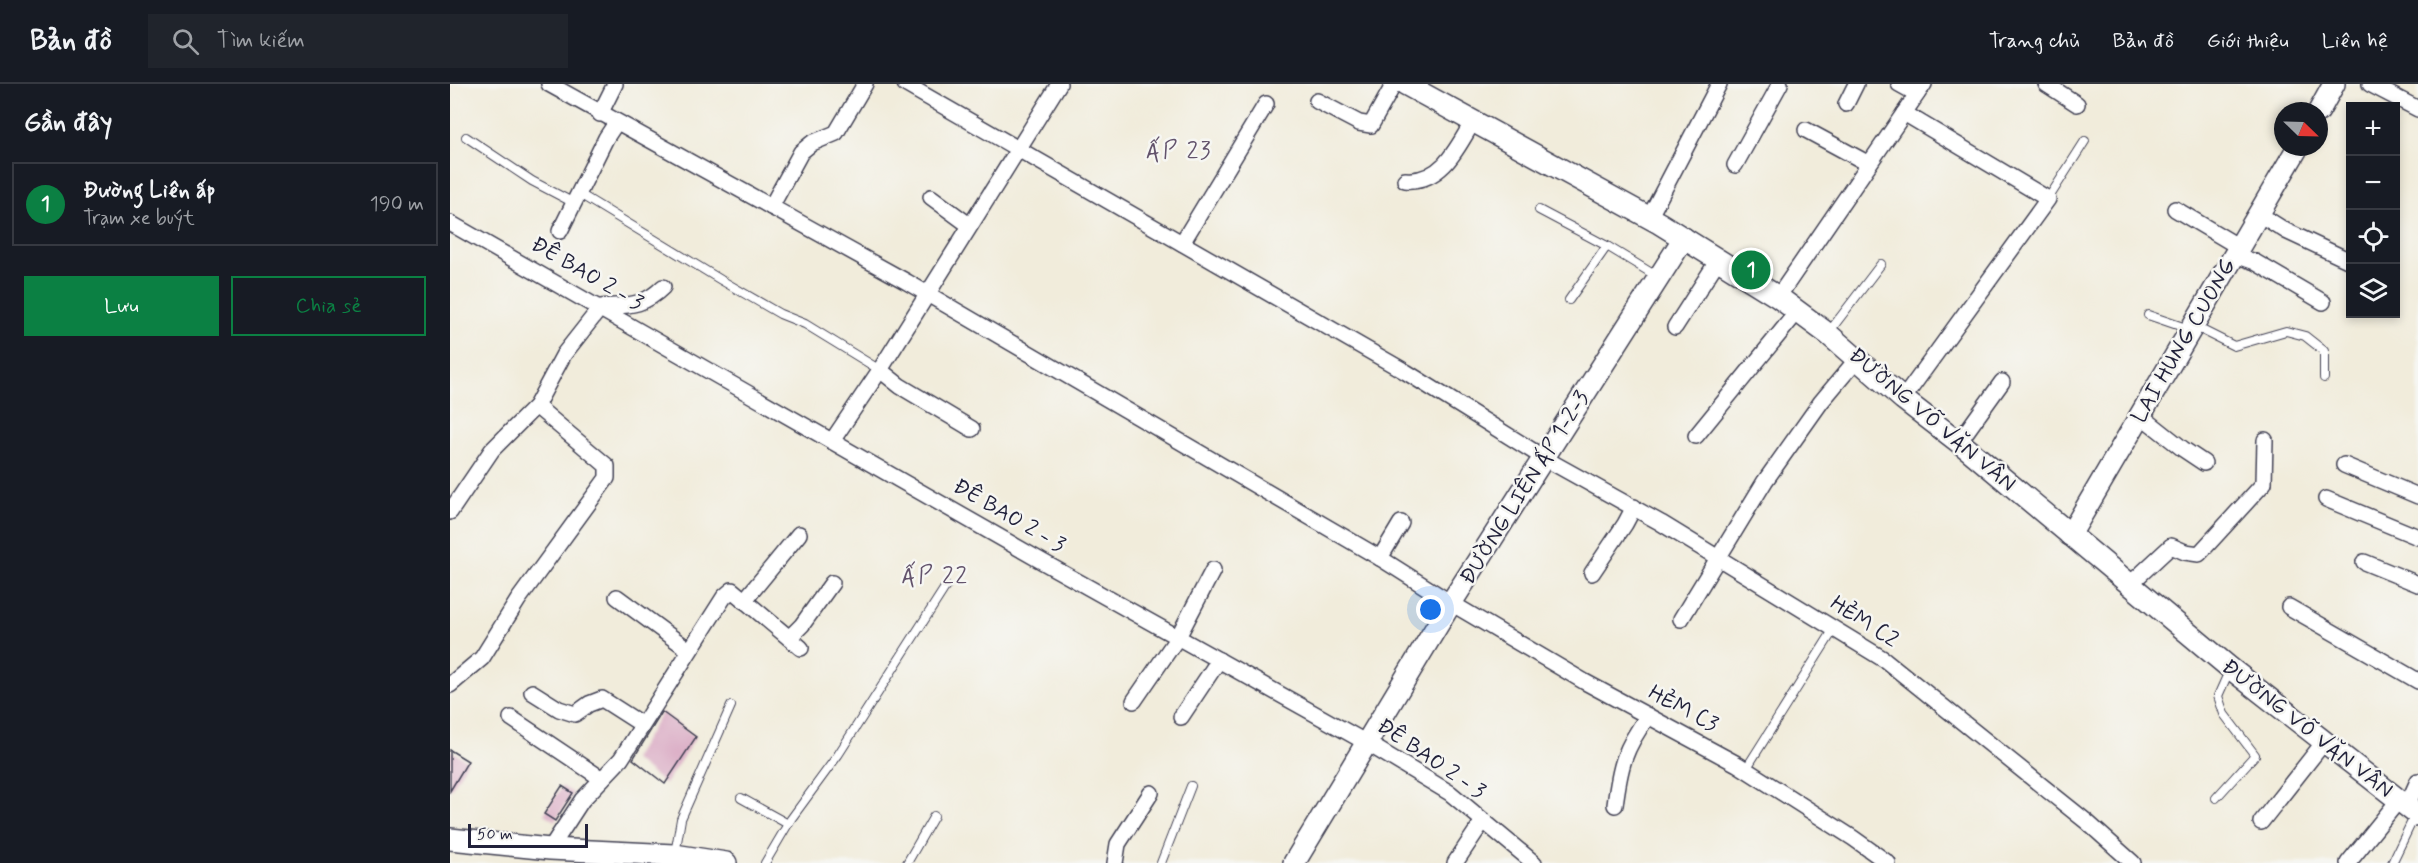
<!DOCTYPE html>
<html lang="vi">
<head>
<meta charset="utf-8">
<style>
  body { margin:0; font-family:Mynerve,sans-serif; background:#20242c; color:#f1f3f6 }
  .controls { position:absolute; right:18px; top:18px; display:grid; overflow:hidden; border-radius:0px; box-shadow:0 3px 9px #0003 }
  .controls button { width:54px; height:54px; display:grid; place-items:center; padding:0; border:0; border-bottom:2px solid #363941; background:#171b24; color:#f1f3f6; font:30px sans-serif }
  .compass { position:absolute; left:1824px; top:18px; width:54px; height:54px; border-radius:50%; background:#171b24; box-shadow:0 3px 9px #0003; rotate:113deg }
  .scale { position:absolute; left:18px; bottom:15px; width:120px; box-sizing:border-box; padding-left:6px; border:3px solid #22223b; border-top:0; font-size:16px; line-height:21px; white-space:nowrap; color:#22223b; -webkit-text-stroke:4px #f6f6f2; paint-order:stroke }
  .you { position:absolute; left:981px; top:526px; width:21px; height:21px; margin:-15px; border:4px solid #fff; border-radius:50%; background:#1a73e8; box-shadow:0 0 0 9px #1a73e833 }
  .badge { display:grid; place-items:center; width:39px; height:39px; border-radius:50%; background:#0b8043; color:#fff; font-size:20px; font-weight:700 }
  .pin { position:absolute; translate:-50% -50%; border:3px solid #fff; box-shadow:0 2px 6px #0006 }
  .list { margin:0; padding:0; list-style:none }
  h2 { display:flex; justify-content:space-between; align-items:center; height:78px; margin:0; padding:0 24px; font-size:26px }
  h2 small { font-size:20px; font-weight:400; color:#9ea1a6 }
  .list li { display:grid; grid-template-columns:39px 1fr auto; gap:18px; align-items:center; box-sizing:border-box; height:84px; margin:0 12px 12px; padding:0 12px; border:2px solid #363941; border-radius:0px }
  .list b { display:block; font-size:22px; white-space:nowrap }
  .list p { margin:0; font-size:20px; white-space:nowrap; color:#9ea1a6 }
  .list em { font-size:20px; font-style:normal; color:#9ea1a6 }
  .actions { display:flex; gap:12px; padding:18px 24px }
  .actions a { flex:1; padding:14px 0; border:2px solid #0b8043; border-radius:0px; text-align:center; font-size:21px; color:#0b8043 }
  .actions .main { background:#0b8043; color:#fff }
  .icon { flex:none; width:33px; height:33px; fill:none; stroke:currentColor; stroke-width:2; stroke-linecap:round; stroke-linejoin:round }
  .map { position:relative; flex:none; width:1968px; height:779px; overflow:hidden }
  header { display:flex; align-items:center; gap:36px; box-sizing:border-box; height:84px; padding:0 30px; background:#171b24; border-bottom:2px solid #363941 }
  header strong { font-size:28px }
  nav { display:flex; gap:33px; margin-inline-start:auto; font-size:21px }
  .search { width:420px; height:54px; background:#20242c; display:flex; align-items:center; gap:15px; box-sizing:border-box; padding:0 21px; border-radius:0px; color:#9ea1a6; font-size:22px }
  main { display:flex }
  aside { flex:1; background:#171b24 }
  .map>svg:first-child { display:block }
  .building { fill:#dbaec6 }
  .lines { fill:none; stroke-linecap:round; stroke-linejoin:round }
  .lane-casing { stroke:#414053; stroke-width:10 }
  .street-casing { stroke:#414053; stroke-width:18 }
  .secondary-casing { stroke:#414053; stroke-width:24 }
  .lane { stroke:#fff; stroke-width:8 }
  .street { stroke:#fff; stroke-width:15 }
  .secondary { stroke:#fff; stroke-width:21 }
  .labels { text-anchor:middle; dominant-baseline:central; stroke-width:5; stroke-linejoin:round; paint-order:stroke }
  .street-label { font-size:22px; fill:#22223b; stroke:#f6f6f2 }
  .neighbourhood-label { font-size:24px; letter-spacing:1.5px; fill:#63536c; stroke:#f6f6f2 }
</style>
</head>
<body>
<header>
<strong>Bản đồ</strong>
<div class="search"><svg class="icon" aria-label="search" viewBox="0 0 24 24"><circle cx="10" cy="10" r="6"/><path d="M15 15l6 6"/></svg>Tìm kiếm</div>
<nav><a>Trang chủ</a><a>Bản đồ</a><a>Giới thiệu</a><a>Liên hệ</a></nav>
</header>
<main>
<aside>
<h2>Gần đây<small></small></h2>
<ul class="list">
<li><span class="badge">1</span><div><b>Đường Liên ấp</b><p>Trạm xe buýt</p></div><em>190 m</em></li>
</ul>
<div class="actions"><a class="main">Lưu</a><a>Chia sẻ</a></div>
</aside>
<div class="map">
<svg width="1968" height="779" viewBox="0 0 1968 779">
  <rect width="100%" height="100%" fill="#f6f6f2"/>
  <filter id="ink" filterUnits="userSpaceOnUse"><feTurbulence type="fractalNoise" baseFrequency=".0167" numOctaves="2"/><feDisplacementMap in="SourceGraphic" scale="12" xChannelSelector="R" yChannelSelector="G"/><feConvolveMatrix kernelMatrix="1 2 1 2 8 2 1 2 1" color-interpolation-filters="sRGB"/></filter>
  <filter id="wash" filterUnits="userSpaceOnUse"><feTurbulence type="fractalNoise" baseFrequency=".008" numOctaves="4" result="noise"/><feDisplacementMap in="SourceGraphic" scale="24" xChannelSelector="R" yChannelSelector="G"/><feGaussianBlur stdDeviation="1.35" result="paint"/><feColorMatrix in="noise" values="0 0 0 0 0 0 0 0 0 0 0 0 0 0 0 0 0 1.4 0 .05"/><feComposite in="paint" operator="in"/></filter>
  <g filter="url(#wash)">
    <rect width="100%" height="100%" fill="#f1ecdb"/>
    <g id="blocks">
      <g class="building">
        <polygon points="212,628 246,653 215,700 183,675"/>
        <polygon points="0,666 18,677 0,707"/>
        <polygon points="112,702 123,709 105,737 94,730"/>
      </g>
    </g>
  </g>
  <g filter="url(#ink)">
    <use href="#blocks" fill-opacity="0" stroke="#414053" stroke-width="1.5"/>
    <g class="lines">
      <defs>
        <g id="lane">
          <polyline points="16,53 82,97 124,119"/>
          <polyline points="128,109 271,196 330,230 355,240 430,286"/>
          <polyline points="1598,115 1635,57"/>
          <polyline points="1089,126 1157,162 1208,193"/>
          <polyline points="1119,216 1157,162"/>
          <polyline points="1698,231 1739,245"/>
          <polyline points="1744,242 1784,262 1836,247 1855,252 1874,267 1874,294"/>
          <polyline points="1379,248 1431,180"/>
          <polyline points="1296,685 1384,545"/>
          <polyline points="291,714 338,740"/>
          <polyline points="1766,714 1805,671 1774,630 1768,612 1780,585"/>
          <polyline points="225,770 231,735 281,622"/>
          <polyline points="315,779 341,735 388,671 496,502"/>
          <polyline points="457,779 484,732"/>
          <polyline points="711,779 741,702"/>
          <polyline points="1942,779 1965,731"/>
        </g>
        <g id="street">
          <polyline points="99,0 457,198 930,474 1001,519 1135,598 1287,680 1403,754 1438,779"/>
          <polyline points="455,0 956,288 1094,374 1211,439 1435,576 1637,738 1683,779"/>
          <polyline points="1449,0 1467,10"/>
          <polyline points="1596,0 1627,20"/>
          <polyline points="1920,0 1968,25"/>
          <polyline points="867,17 909,39 921,41 944,0"/>
          <polyline points="1396,20 1406,0"/>
          <polyline points="150,30 165,0"/>
          <polyline points="1356,46 1419,80"/>
          <polyline points="1285,81 1330,0"/>
          <path d="M955,96c36,3 52,-31 68,-59"/>
          <polyline points="481,113 519,141"/>
          <polyline points="321,123 351,68 362,59 386,49 415,0"/>
          <polyline points="1725,125 1789,163"/>
          <polyline points="1809,130 1836,147 1900,177"/>
          <polyline points="1199,134 1269,0"/>
          <polyline points="0,139 593,478 917,659 1000,709 1084,779"/>
          <polyline points="110,147 156,54 166,39"/>
          <polyline points="732,159 816,20"/>
          <polyline points="1785,171 1805,178 1873,218"/>
          <polyline points="1328,213 1474,0"/>
          <polyline points="1225,243 1268,176"/>
          <polyline points="430,286 450,302 522,345"/>
          <polyline points="1453,315 1598,115 1454,29"/>
          <polyline points="1690,331 1733,365 1754,379"/>
          <polyline points="1246,352 1347,228"/>
          <polyline points="382,357 430,286 609,0"/>
          <polyline points="1509,358 1552,298"/>
          <polyline points="1894,381 1968,412"/>
          <polyline points="1876,415 1968,453"/>
          <path d="M0,428l42,-62 44,-44 28,-52 37,-47c27,-2 42,0 62,-20"/>
          <polyline points="930,474 951,439"/>
          <polyline points="1914,478 1968,500"/>
          <polyline points="1142,489 1175,440 1184,423"/>
          <polyline points="1679,501 1721,462 1735,468 1749,470 1814,399 1815,356"/>
          <polyline points="167,513 239,566"/>
          <polyline points="294,517 349,450"/>
          <polyline points="1839,523 1968,597"/>
          <polyline points="1231,535 1315,397 1371,318 1407,275"/>
          <polyline points="339,554 352,541 382,499"/>
          <polyline points="0,601 32,574 68,516 157,394 157,382 86,322"/>
          <polyline points="82,608 109,625 125,630 139,620 152,615 191,640"/>
          <polyline points="684,617 728,553 763,486"/>
          <polyline points="731,633 769,576"/>
          <polyline points="61,634 152,695"/>
          <path d="M1165,721c5,-39 9,-56 33,-89"/>
          <polyline points="1956,724 1968,697"/>
          <polyline points="1811,738 1874,658"/>
          <polyline points="100,765 132,716 171,675 274,513 282,506 351,564"/>
          <polyline points="665,779 668,760 701,709"/>
          <polyline points="1005,779 1033,737"/>
          <polyline points="1898,779 1948,717"/>
        </g>
        <g id="secondary">
          <polyline points="955,0 1209,139 1328,213 1378,250 1453,315 1519,366 1780,584 1968,731"/>
          <polyline points="1869,27 1884,0"/>
          <polyline points="1620,451 1848,63"/>
          <polyline points="0,755 100,765 224,771 276,779"/>
          <polyline points="844,779 1001,519 1234,154"/>
        </g>
      </defs>
      <use href="#lane" class="lane-casing"/>
      <use href="#street" class="street-casing"/>
      <use href="#secondary" class="secondary-casing"/>
      <use href="#lane" class="lane"/>
      <use href="#street" class="street"/>
      <use href="#secondary" class="secondary"/>
    </g>
  </g>
  <g class="labels">
    <g class="street-label">
      <text transform="translate(137 190) rotate(30)">ĐÊ BAO 2 - 3</text>
      <text transform="translate(1734 257) rotate(-60)">LAI HUNG CUONG</text>
      <text transform="translate(1482 336) rotate(40)">ĐƯỜNG VÕ VĂN VÂN</text>
      <text transform="translate(1075 404) rotate(-58)">ĐƯỜNG LIÊN ẤP 1-2-3</text>
      <text transform="translate(559 432) rotate(30)">ĐÊ BAO 2 - 3</text>
      <text transform="translate(1414 538) rotate(33)">HẺM C2</text>
      <text transform="translate(1233 625) rotate(28)">HẺM C3</text>
      <text transform="translate(1857 645) rotate(38)">ĐƯỜNG VÕ VĂN VÂN</text>
      <text transform="translate(981 675) rotate(34)">ĐÊ BAO 2 - 3</text>
    </g>
    <g class="neighbourhood-label">
      <text x="729" y="67">ẤP 23</text>
      <text x="485" y="492">ẤP 22</text>
    </g>
  </g>
</svg>
<div class="controls">
<button>+</button>
<button>−</button>
<button><svg class="icon" aria-label="locate" viewBox="0 0 24 24"><circle cx="12" cy="12" r="6"/><path d="M12 2v4M12 18v4M2 12h4M18 12h4"/></svg></button>
<button><svg class="icon" aria-label="layers" viewBox="0 0 24 24"><path d="M12 4l9 5-9 5-9-5zM3 14l9 5 9-5"/></svg></button>
</div>
<svg class="compass" viewBox="-18 -18 36 36"><path d="M0-13l5 13h-10z" fill="#e53935"/><path d="M0 13l5-13h-10z" fill="#9ea1a6"/></svg>
<div class="scale">50 m</div>
<div class="you"></div>
<div class="pin badge" style="left:1301px;top:186px">1</div>
</div>
</main>
</body>
</html>
